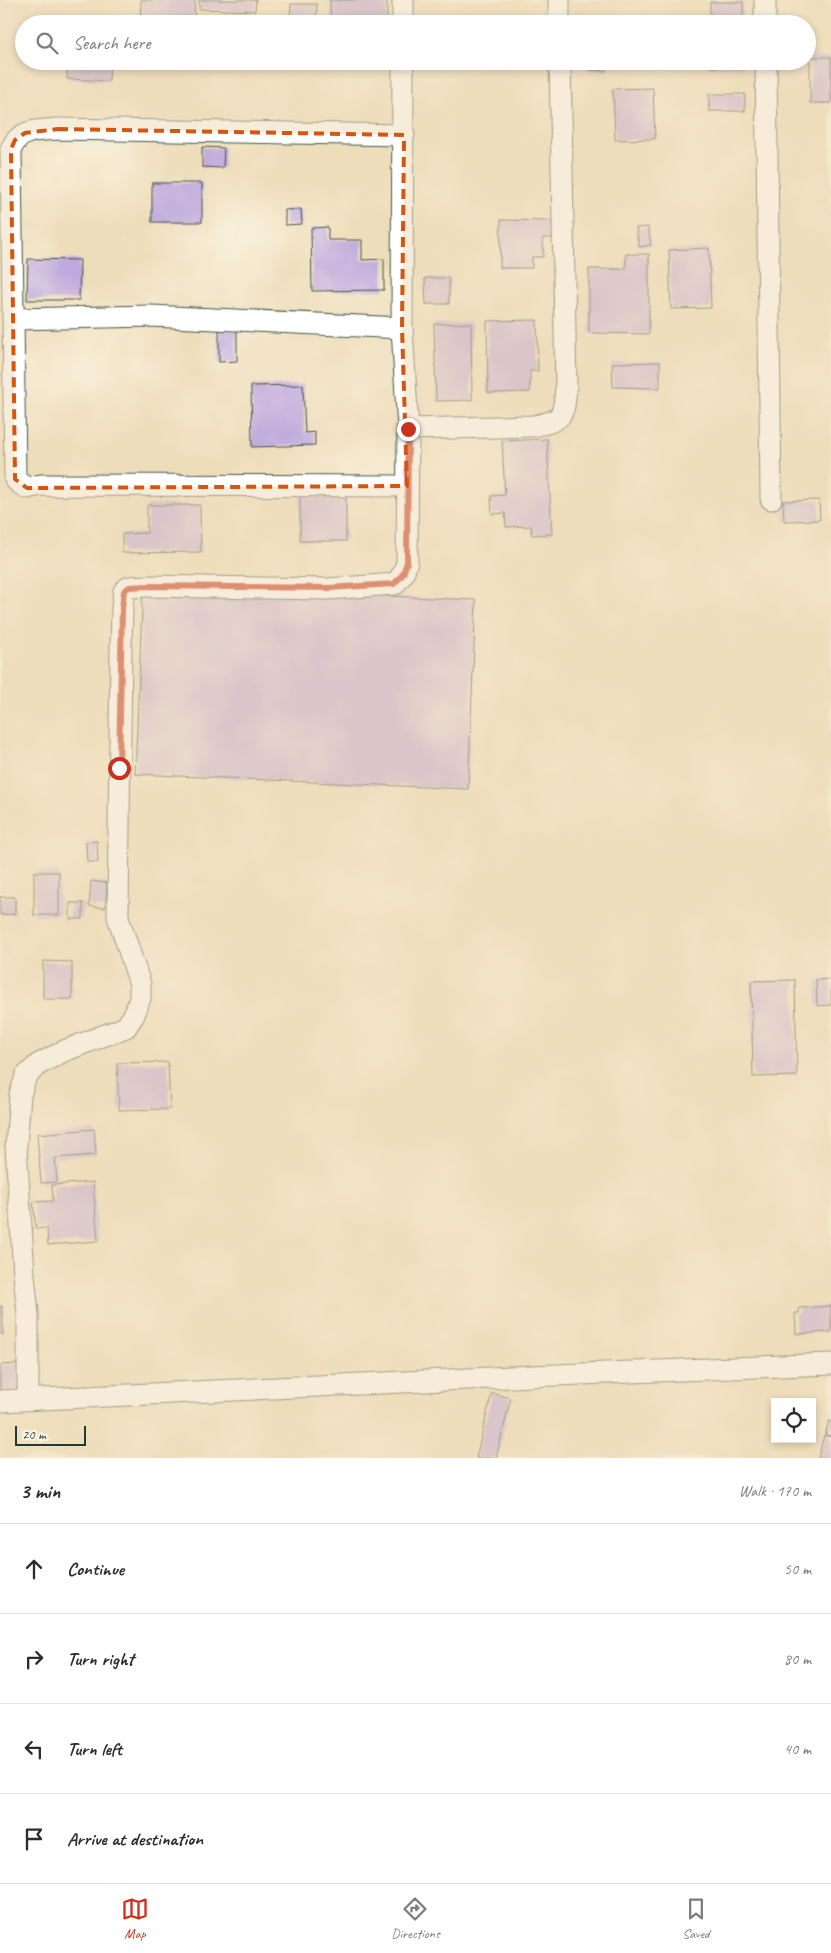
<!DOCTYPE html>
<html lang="en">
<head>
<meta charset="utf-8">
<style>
  body { margin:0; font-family:Caveat,sans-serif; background:#f7f7f7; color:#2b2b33 }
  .controls { position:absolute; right:15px; bottom:15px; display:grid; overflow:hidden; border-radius:0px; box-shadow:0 2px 8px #0003 }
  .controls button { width:45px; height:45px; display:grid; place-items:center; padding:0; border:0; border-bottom:1px solid #e1e1e2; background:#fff; color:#2b2b33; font:25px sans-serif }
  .scale { position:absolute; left:15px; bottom:12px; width:71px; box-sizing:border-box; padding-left:5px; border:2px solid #1f3d34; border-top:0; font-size:14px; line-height:18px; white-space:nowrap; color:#1f3d34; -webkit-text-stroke:4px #fcf5e5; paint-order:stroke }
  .stop { position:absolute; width:15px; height:15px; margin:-11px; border:4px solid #c8321e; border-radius:50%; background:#fff }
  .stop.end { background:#c8321e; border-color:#fff; box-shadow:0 1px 5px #0008 }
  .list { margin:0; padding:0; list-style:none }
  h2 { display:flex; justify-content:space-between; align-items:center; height:65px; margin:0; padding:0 20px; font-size:21px }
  h2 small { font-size:16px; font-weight:400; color:#7c7c81 }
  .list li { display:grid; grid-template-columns:32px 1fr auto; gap:15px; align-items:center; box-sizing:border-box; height:90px; padding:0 20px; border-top:1px solid #e1e1e2 }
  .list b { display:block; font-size:19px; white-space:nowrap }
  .list em { font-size:16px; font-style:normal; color:#7c7c81 }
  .icon { flex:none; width:28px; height:28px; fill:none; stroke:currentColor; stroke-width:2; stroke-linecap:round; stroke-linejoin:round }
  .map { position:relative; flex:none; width:831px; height:1458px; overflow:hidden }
  .search { position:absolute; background:#fff; box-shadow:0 2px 8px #0003; left:15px; right:15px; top:15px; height:55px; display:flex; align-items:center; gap:12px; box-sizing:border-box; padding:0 18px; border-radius:28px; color:#7c7c81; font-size:19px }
  .sheet { height:425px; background:#fff }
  nav { display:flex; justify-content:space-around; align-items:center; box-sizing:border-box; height:70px; border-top:1px solid #e1e1e2; background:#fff; font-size:14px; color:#7c7c81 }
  nav a { display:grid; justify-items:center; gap:2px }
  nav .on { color:#c8321e }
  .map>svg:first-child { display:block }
  .building { fill:#bfa8dd }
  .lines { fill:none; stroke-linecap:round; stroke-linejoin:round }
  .minor-casing { stroke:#3e5548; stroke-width:23 }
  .minor { stroke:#fff; stroke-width:21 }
  .route { stroke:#c8321e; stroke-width:6 }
  .marked { fill:none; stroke:#d45610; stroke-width:4; stroke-dasharray:10 6; stroke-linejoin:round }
</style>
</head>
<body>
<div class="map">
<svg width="831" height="1458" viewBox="0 0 831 1458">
  <rect width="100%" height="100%" fill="#fcf5e5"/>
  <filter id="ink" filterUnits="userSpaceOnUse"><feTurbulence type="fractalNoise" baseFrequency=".02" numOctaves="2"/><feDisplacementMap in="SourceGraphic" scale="10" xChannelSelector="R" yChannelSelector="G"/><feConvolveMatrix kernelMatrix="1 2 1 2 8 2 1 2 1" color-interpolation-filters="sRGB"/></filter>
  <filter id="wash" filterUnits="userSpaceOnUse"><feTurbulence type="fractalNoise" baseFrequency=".0096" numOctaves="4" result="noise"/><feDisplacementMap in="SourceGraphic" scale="20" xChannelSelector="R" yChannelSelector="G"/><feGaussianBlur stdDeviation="1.12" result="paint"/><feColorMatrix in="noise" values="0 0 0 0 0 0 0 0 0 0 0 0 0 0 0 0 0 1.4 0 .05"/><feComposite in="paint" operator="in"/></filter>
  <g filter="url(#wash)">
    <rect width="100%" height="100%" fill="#eeddba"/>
    <g id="blocks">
      <g class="building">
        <polygon points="141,0 195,0 194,24 140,24"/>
        <polygon points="199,0 256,0 255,11 199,9"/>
        <polygon points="330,0 387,0 387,24 331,24"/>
        <rect x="710" y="2" width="33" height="22"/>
        <polygon points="291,4 317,4 316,24 290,24"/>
        <rect x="810" y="57" width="21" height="46"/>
        <polygon points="67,61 110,61 109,81 67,79"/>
        <polygon points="589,61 607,61 606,71 588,70"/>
        <rect x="710" y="61" width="33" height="6"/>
        <polygon points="653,88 655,139 615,140 613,89"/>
        <rect x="709" y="94" width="36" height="17"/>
        <polygon points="202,147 224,148 223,168 202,167"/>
        <rect x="152" y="183" width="50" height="39"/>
        <polygon points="301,209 302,224 285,225 285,210"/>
        <polygon points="501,220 554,221 554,238 543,238 543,257 532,257 532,268 500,268"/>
        <polygon points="328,227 328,240 362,240 362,260 384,259 384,290 312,291 311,228"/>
        <polygon points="648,227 651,245 639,247 636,228"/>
        <polygon points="709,248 711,308 671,309 669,250"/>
        <polygon points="626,254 649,254 649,334 589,333 589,269 626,269"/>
        <polygon points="28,259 80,260 79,300 27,300"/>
        <polygon points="425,278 449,278 449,304 426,304"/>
        <polygon points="537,320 538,371 530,371 530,392 488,393 487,321"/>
        <polygon points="471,323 472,400 436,401 434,324"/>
        <polygon points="219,330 237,330 237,361 219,362"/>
        <polygon points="660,362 660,388 613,387 612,363"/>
        <polygon points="303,385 305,433 315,432 315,445 252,447 251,386"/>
        <polygon points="547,439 552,534 532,535 531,526 506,527 505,513 492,514 491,496 505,495 502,441"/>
        <rect x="300" y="496" width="46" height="45"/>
        <polygon points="819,500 820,520 784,521 783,501"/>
        <polygon points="147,505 200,505 201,552 122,553 122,534 147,533"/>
        <polygon points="143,585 476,600 468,789 135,774"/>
        <polygon points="97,841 98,862 87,862 86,842"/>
        <rect x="34" y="872" width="25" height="43"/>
        <polygon points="91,881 107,883 105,908 89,906"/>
        <polygon points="0,897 15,897 15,914 0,915"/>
        <rect x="70" y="903" width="13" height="16"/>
        <polygon points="43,961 72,962 72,999 43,999"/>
        <polygon points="831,979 831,1005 817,1006 816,980"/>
        <polygon points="795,980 797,1076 753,1077 751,981"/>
        <polygon points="168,1062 170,1109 119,1110 117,1063"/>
        <polygon points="94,1129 96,1155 55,1158 57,1182 41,1183 37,1134"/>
        <polygon points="93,1182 98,1241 48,1245 47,1228 36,1229 33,1202 53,1201 52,1185"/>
        <polygon points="0,1306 2,1306 3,1334 0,1334"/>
        <polygon points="831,1306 831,1332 796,1334 795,1313 799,1313 799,1308"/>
        <polygon points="17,1364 19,1389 0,1391 0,1365"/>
        <polygon points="492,1393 511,1398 496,1458 476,1458"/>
        <polygon points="829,1421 831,1421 831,1436 825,1435"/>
        <polygon points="824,1435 831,1437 831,1458 818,1458"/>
      </g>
    </g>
  </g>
  <g filter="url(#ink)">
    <use href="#blocks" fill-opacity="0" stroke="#3e5548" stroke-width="1"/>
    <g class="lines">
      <defs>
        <g id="minor">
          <polyline points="403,0 403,24"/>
          <polyline points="559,0 559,24"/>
          <polyline points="765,0 765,24"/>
          <polyline points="766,61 771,499"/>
          <path d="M404,135l-346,-6c-20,2 -38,-1 -47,20l4,330 4,4 8,5 14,-3 366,1"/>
          <polyline points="15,319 151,316 402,328"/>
          <path d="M408,429l125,-3c31,-5 31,-11 33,-40l-6,-325"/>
          <polyline points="28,1399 28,1314 24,1274 16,1146 20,1095 26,1076 39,1064 64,1051 126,1027 134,1015 140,998 140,984 118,917 121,647 122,608 124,591 129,587 149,586 328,589 395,584 403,574 407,562 408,429 402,328 403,61"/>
          <polyline points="0,1401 531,1376 831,1364"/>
        </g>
      </defs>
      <use href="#minor" class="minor-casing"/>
      <use href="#minor" class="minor"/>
    </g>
  </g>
  <g class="lines" filter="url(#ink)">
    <polyline class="route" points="119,768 122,608 124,591 129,587 149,586 328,588 394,584 403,574 407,562 408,429"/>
  </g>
  <path d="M0 0H831V1458H0ZM58,129l346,6 -2,193 5,158 -380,2 -12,-9 -4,-330 4,-9 10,-7z" fill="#eeddba" fill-opacity=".55" fill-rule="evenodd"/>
  <path class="marked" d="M58,129l346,6 -2,193 5,158 -380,2 -12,-9 -4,-330 4,-9 10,-7z"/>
</svg>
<div class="controls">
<button><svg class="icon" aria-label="locate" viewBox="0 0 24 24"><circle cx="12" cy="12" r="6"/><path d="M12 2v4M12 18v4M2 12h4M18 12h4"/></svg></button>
</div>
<div class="scale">20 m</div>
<div class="stop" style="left:119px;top:768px"></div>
<div class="stop end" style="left:408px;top:429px"></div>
<div class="search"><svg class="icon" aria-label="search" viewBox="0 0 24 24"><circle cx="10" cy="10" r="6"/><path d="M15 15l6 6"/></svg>Search here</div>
</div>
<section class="sheet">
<h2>3 min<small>Walk · 170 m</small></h2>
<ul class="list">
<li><svg class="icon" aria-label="ahead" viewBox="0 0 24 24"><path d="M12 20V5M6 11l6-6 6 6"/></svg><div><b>Continue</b></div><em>50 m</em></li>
<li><svg class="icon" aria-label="right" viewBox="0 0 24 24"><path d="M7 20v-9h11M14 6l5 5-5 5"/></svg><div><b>Turn right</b></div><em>80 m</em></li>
<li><svg class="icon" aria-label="left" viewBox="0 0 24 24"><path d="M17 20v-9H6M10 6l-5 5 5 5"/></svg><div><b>Turn left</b></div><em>40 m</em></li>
<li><svg class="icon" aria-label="arrive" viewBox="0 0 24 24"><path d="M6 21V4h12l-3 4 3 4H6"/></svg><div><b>Arrive at destination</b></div></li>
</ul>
</section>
<nav>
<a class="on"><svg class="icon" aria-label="map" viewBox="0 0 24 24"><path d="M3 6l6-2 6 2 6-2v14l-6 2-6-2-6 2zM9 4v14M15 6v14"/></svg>Map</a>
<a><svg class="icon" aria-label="directions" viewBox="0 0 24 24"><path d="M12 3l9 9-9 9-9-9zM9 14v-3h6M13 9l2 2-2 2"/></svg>Directions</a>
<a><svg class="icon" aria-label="saved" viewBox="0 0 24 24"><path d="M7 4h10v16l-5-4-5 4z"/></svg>Saved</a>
</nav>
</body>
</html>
